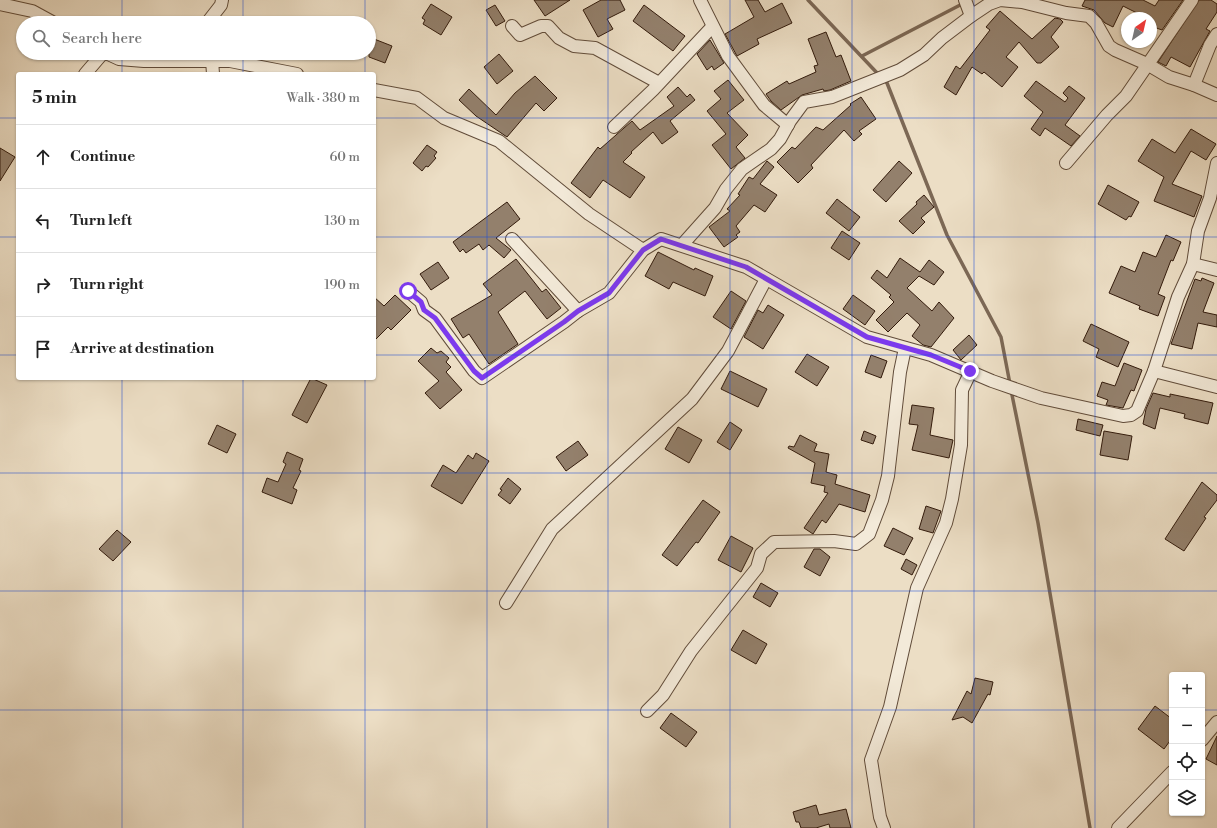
<!DOCTYPE html>
<html lang="en">
<head>
<meta charset="utf-8">
<style>
  body { margin:0; font-family:"Libre Bodoni",serif; background:#f2f2f2; color:#222 }
  .controls { position:absolute; right:12px; bottom:12px; display:grid; overflow:hidden; border-radius:4px; box-shadow:0 1px 3px #0004 }
  .controls button { width:36px; height:36px; display:grid; place-items:center; padding:0; border:0; border-bottom:1px solid #e0e0e0; background:#fff; color:#222; font:20px sans-serif }
  .compass { position:absolute; left:1121px; top:12px; width:36px; height:36px; border-radius:50%; background:#fff; box-shadow:0 1px 3px #0004; rotate:34deg }
  .stop { position:absolute; width:12px; height:12px; margin:-9px; border:3px solid #7c3aed; border-radius:50%; background:#fff }
  .stop.end { background:#7c3aed; border-color:#fff; box-shadow:0 1px 4px #0008 }
  .list { margin:0; padding:0; list-style:none }
  h2 { display:flex; justify-content:space-between; align-items:center; height:52px; margin:0; padding:0 16px; font-size:17px }
  h2 small { font-size:13px; font-weight:400; color:#767676 }
  .list li { display:grid; grid-template-columns:26px 1fr auto; gap:12px; align-items:center; box-sizing:border-box; height:64px; padding:0 16px; border-top:1px solid #e0e0e0 }
  .list b { display:block; font-size:15px; white-space:nowrap }
  .list em { font-size:13px; font-style:normal; color:#767676 }
  .icon { flex:none; width:22px; height:22px; fill:none; stroke:currentColor; stroke-width:2; stroke-linecap:round; stroke-linejoin:round }
  .map { position:relative; flex:none; width:1217px; height:828px; overflow:hidden }
  .search { position:absolute; background:#fff; box-shadow:0 1px 3px #0004; left:16px; top:16px; width:360px; height:44px; display:flex; align-items:center; gap:10px; box-sizing:border-box; padding:0 14px; border-radius:22px; color:#767676; font-size:15px }
  .panel { position:absolute; background:#fff; box-shadow:0 1px 3px #0004; left:16px; top:72px; width:360px; height:308px; border-radius:4px }
  .map>svg:first-child { display:block }
  .lines { fill:none; stroke-linecap:round; stroke-linejoin:round }
  .stream { stroke:#7c6855; stroke-width:3.5 }
  .building { fill:#93806c; stroke:#331b0c }
  .minor-casing { stroke:#614c3a; stroke-width:14 }
  .minor { stroke:#f3ead9; stroke-width:12 }
  .route { stroke:#7c3aed; stroke-width:5 }
  .grid { fill:none; stroke:#1d4ed8; stroke-width:1; stroke-opacity:0.55 }
</style>
</head>
<body>
<div class="map">
<svg width="1217" height="828" viewBox="0 0 1217 828">
  <rect width="100%" height="100%" fill="#ecdec5"/>
  <filter id="stains"><feTurbulence type="fractalNoise" baseFrequency=".005" numOctaves="4"/><feColorMatrix values="0 0 0 0 .2 0 0 0 0 .09 0 0 0 0 .02 0 0 0 .5 -.17"/></filter>
  <radialGradient id="worn" r=".72"><stop offset=".6" stop-color="#630" stop-opacity="0"/><stop offset="1" stop-color="#630" stop-opacity=".3"/></radialGradient>
  <g class="lines">
    <g class="stream">
      <polyline points="808,0 879,75"/>
      <polyline points="862,56 964,3"/>
      <polyline points="883,79 887,83 947,235 1001,337 1010,384"/>
      <polyline points="1011,390 1038,523 1090,828"/>
    </g>
  </g>
  <g class="building">
    <polygon points="534,0 570,0 545,16"/>
    <polygon points="601,0 620,0 625,10 607,19 613,29 598,37 583,10"/>
    <polygon points="745,0 758,0 765,12 782,3 792,23 757,39 759,44 737,56 725,34 754,17"/>
    <polygon points="1085,0 1143,0 1155,6 1159,0 1183,0 1162,30 1151,26 1151,18 1147,18 1123,6 1113,27 1105,23 1094,10 1082,6"/>
    <polygon points="1199,0 1211,0 1217,4 1217,12 1206,29 1210,31 1190,67 1171,57 1166,66 1158,62"/>
    <polygon points="431,4 452,17 441,35 423,24 425,20 422,18"/>
    <polygon points="495,5 505,21 496,26 486,10"/>
    <polygon points="644,5 685,36 673,51 633,21"/>
    <polygon points="1000,11 1032,39 1055,18 1060,19 1063,22 1051,37 1059,47 1041,63 1037,63 1019,42 1006,57 1018,67 1002,87 984,72 982,74 972,67 956,95 944,87 956,66 960,69 990,30 986,27"/>
    <polygon points="826,32 836,57 841,55 851,81 830,90 824,91 823,89 802,95 781,110 771,101 766,94 787,81 789,84 816,72 814,66 818,65 808,39"/>
    <polygon points="369,37 392,46 385,63 369,57"/>
    <polygon points="710,40 724,63 714,70 712,66 707,70 697,54"/>
    <polygon points="499,54 513,71 497,84 484,67"/>
    <polygon points="535,76 557,98 544,111 536,103 507,137 476,116 459,100 469,89 496,115 515,93"/>
    <polygon points="728,80 744,100 727,113 748,135 736,147 745,158 731,169 712,145 726,134 707,111 721,99 714,91"/>
    <polygon points="1036,81 1065,102 1068,98 1063,93 1069,86 1085,98 1065,125 1080,136 1071,146 1045,128 1040,136 1031,129 1043,112 1024,96"/>
    <polygon points="678,87 687,97 690,94 695,100 670,121 678,132 662,144 653,132 631,152 632,153 623,162 645,177 630,198 603,180 590,198 571,183 598,147 600,149 632,121 640,130 674,106 667,97"/>
    <polygon points="861,97 876,119 859,131 862,134 854,141 844,130 811,165 813,168 798,183 777,162 792,147 795,149 816,127 823,130 851,105 850,104"/>
    <polygon points="1191,129 1216,144 1206,160 1191,151 1172,184 1202,196 1194,217 1154,201 1164,177 1138,161 1152,139 1175,153"/>
    <polygon points="427,145 437,152 434,156 436,158 428,167 426,166 422,171 413,163"/>
    <polygon points="0,148 15,157 0,181"/>
    <polygon points="767,161 774,167 760,184 777,195 765,212 754,205 736,226 740,232 736,235 738,237 724,247 709,227 730,211 727,209 740,195 738,194 749,177 753,179"/>
    <polygon points="899,161 912,173 886,202 873,190"/>
    <polygon points="1108,185 1139,202 1131,217 1129,216 1126,220 1098,204"/>
    <polygon points="924,195 934,207 921,218 925,222 913,234 899,221 917,204 916,202"/>
    <polygon points="837,199 860,217 849,231 826,213"/>
    <polygon points="507,202 520,219 496,238 511,250 504,258 489,245 483,250 479,244 466,253 463,249 460,252 453,242"/>
    <polygon points="842,231 860,243 849,260 831,248"/>
    <polygon points="1166,235 1181,242 1173,261 1171,260 1158,294 1165,297 1158,316 1139,309 1140,306 1109,293 1121,266 1135,272 1143,252 1156,257"/>
    <polygon points="658,252 694,270 695,268 713,276 705,296 673,282 669,289 645,276"/>
    <polygon points="900,258 920,272 929,260 944,272 934,285 919,276 907,288 932,311 939,302 954,318 931,347 923,345 912,336 920,325 907,313 888,332 876,320 894,302 889,297 891,295 871,278 877,270 887,278"/>
    <polygon points="516,259 542,292 546,289 561,308 547,319 525,291 498,312 518,344 489,364 469,334 463,338 451,319 492,295 483,284"/>
    <polygon points="438,262 449,278 431,290 420,274"/>
    <polygon points="1202,278 1214,283 1203,312 1217,315 1217,327 1198,323 1192,349 1171,344 1195,279 1201,281"/>
    <polygon points="731,291 746,301 731,329 713,317"/>
    <polygon points="395,295 411,310 391,330 388,327 374,341 374,297 384,306"/>
    <polygon points="853,295 875,311 865,325 843,309"/>
    <polygon points="768,305 784,315 763,349 744,337 758,310 763,313"/>
    <polygon points="1091,324 1129,342 1118,367 1096,357 1099,349 1083,341"/>
    <polygon points="969,335 977,345 961,360 953,350"/>
    <polygon points="431,348 437,353 441,351 449,358 446,362 451,367 446,372 462,390 440,409 425,393 439,381 418,361"/>
    <polygon points="807,354 829,367 817,386 795,372"/>
    <polygon points="871,355 887,361 881,378 865,372"/>
    <polygon points="1124,363 1142,370 1134,391 1131,390 1123,408 1106,405 1108,400 1097,396 1102,382 1115,386"/>
    <polygon points="730,371 767,389 758,407 721,389"/>
    <polygon points="311,378 327,385 307,423 292,415"/>
    <polygon points="1153,393 1170,397 1170,394 1213,403 1208,424 1184,418 1185,414 1160,408 1155,429 1143,424 1146,409"/>
    <polygon points="912,405 934,408 930,435 953,440 949,458 912,450 918,425 909,424"/>
    <polygon points="1078,419 1103,425 1100,436 1076,430"/>
    <polygon points="730,422 742,430 730,450 717,442"/>
    <polygon points="217,425 236,434 227,453 208,444"/>
    <polygon points="678,427 702,440 689,463 665,449"/>
    <polygon points="864,431 876,436 873,444 861,440"/>
    <polygon points="1104,431 1132,436 1128,460 1100,455"/>
    <polygon points="800,435 817,444 814,451 829,454 826,472 837,475 835,484 870,495 865,512 839,504 826,523 822,520 813,534 804,528 828,493 824,492 825,486 811,483 815,463 788,448 789,446 794,447"/>
    <polygon points="578,441 588,455 566,471 556,457"/>
    <polygon points="287,452 303,459 299,470 301,471 293,488 297,490 292,504 262,492 267,478 278,482 286,464 283,462"/>
    <polygon points="476,453 489,461 462,504 431,486 443,465 456,473 468,455 473,459"/>
    <polygon points="508,478 521,489 510,504 498,495 502,490 500,489"/>
    <polygon points="1202,482 1217,495 1217,500 1204,517 1206,518 1184,551 1165,539"/>
    <polygon points="703,500 720,512 698,543 696,542 677,566 662,555"/>
    <polygon points="926,506 941,511 933,533 919,529"/>
    <polygon points="893,528 913,538 904,555 884,546"/>
    <polygon points="117,530 131,542 113,561 99,549"/>
    <polygon points="731,536 753,548 741,572 718,560"/>
    <polygon points="814,549 820,549 830,557 820,576 804,567"/>
    <polygon points="906,559 917,565 912,575 901,569"/>
    <polygon points="761,583 778,593 770,607 753,597"/>
    <polygon points="743,630 767,644 756,664 731,650"/>
    <polygon points="975,678 993,682 990,695 988,694 972,723 963,717 952,720 967,691 971,694"/>
    <polygon points="1155,706 1172,719 1172,738 1164,749 1138,729"/>
    <polygon points="671,713 697,732 686,747 660,728"/>
    <polygon points="1217,736 1217,765 1206,759"/>
    <polygon points="816,805 819,815 846,809 851,828 830,828 829,824 816,828 801,828 799,822 796,822 793,812"/>
  </g>
  <g class="lines">
    <defs>
      <g id="minor">
        <polyline points="700,0 728,56 764,105 788,125"/>
        <polyline points="965,0 971,16"/>
        <polyline points="0,4 32,11 54,23"/>
        <polyline points="207,23 221,5 222,0"/>
        <polyline points="512,26 520,35 541,26 548,26 559,38 574,46 595,48 659,83"/>
        <polyline points="106,53 119,59 144,61 230,61 297,74"/>
        <polyline points="212,60 213,74"/>
        <polyline points="85,74 103,53"/>
        <polyline points="1194,85 1210,45 1217,34"/>
        <polyline points="374,90 417,98 444,118 499,141 589,214 643,250"/>
        <polyline points="614,127 653,90 712,27"/>
        <polyline points="1066,163 1107,115 1126,96 1192,0"/>
        <polyline points="512,239 578,311"/>
        <polyline points="682,245 715,208 726,189 742,169 771,149 780,139 790,121 804,102 832,97 900,70 924,55 942,38 971,16 989,4 1000,0 1022,2 1066,13 1089,16 1096,23 1109,46 1115,50 1147,64 1169,77 1194,85 1217,95"/>
        <polyline points="1193,264 1217,270"/>
        <polyline points="408,291 421,302 424,310 435,318 474,371 482,378 564,322 578,311 609,293 643,250 661,239 746,267 867,337 931,355 992,381 1041,398 1123,416 1131,415 1137,411 1154,371 1178,297 1193,264 1198,231 1210,198 1217,163"/>
        <polyline points="1154,371 1217,387"/>
        <polyline points="506,603 552,529 692,399 728,351 766,279"/>
        <polyline points="647,711 663,695 691,651 757,568 761,554 774,542 834,541 856,544 869,534 882,500 888,476 900,372 905,348"/>
        <polyline points="1202,740 1217,722"/>
        <polyline points="884,828 880,817 871,760 890,707 917,588 946,523 952,499 961,445 962,390 971,371"/>
        <polyline points="1118,828 1172,772"/>
      </g>
    </defs>
    <use href="#minor" class="minor-casing"/>
    <use href="#minor" class="minor"/>
  </g>
  <g class="lines">
    <polyline class="route" points="408,291 421,302 424,310 435,318 474,371 482,378 564,322 578,311 609,293 643,250 661,239 746,267 867,337 931,355 970,371"/>
  </g>
  <path class="grid" d="M122,0v23M243,0v23M365,0v23M487,0v828M608,0v828M730,0v828M852,0v828M974,0v828M1095,0v828M122,53v21M243,53v21M365,53v21M0,118h18M374,118h843M0,237h18M374,237h843M0,355h18M374,355h843M122,378v450M243,378v450M365,378v450M0,473h1217M0,591h1217M0,710h1172M1202,710h15"/>
  <rect width="100%" height="100%" filter="url(#stains)"/>
  <rect width="100%" height="100%" fill="url(#worn)"/>
</svg>
<div class="controls">
<button>+</button>
<button>−</button>
<button><svg class="icon" aria-label="locate" viewBox="0 0 24 24"><circle cx="12" cy="12" r="6"/><path d="M12 2v4M12 18v4M2 12h4M18 12h4"/></svg></button>
<button><svg class="icon" aria-label="layers" viewBox="0 0 24 24"><path d="M12 4l9 5-9 5-9-5zM3 14l9 5 9-5"/></svg></button>
</div>
<svg class="compass" viewBox="-18 -18 36 36"><path d="M0-13l5 13h-10z" fill="#e53935"/><path d="M0 13l5-13h-10z" fill="#767676"/></svg>
<div class="stop" style="left:408px;top:291px"></div>
<div class="stop end" style="left:970px;top:371px"></div>
<div class="search"><svg class="icon" aria-label="search" viewBox="0 0 24 24"><circle cx="10" cy="10" r="6"/><path d="M15 15l6 6"/></svg>Search here</div>
<section class="panel">
<h2>5 min<small>Walk · 380 m</small></h2>
<ul class="list">
<li><svg class="icon" aria-label="ahead" viewBox="0 0 24 24"><path d="M12 20V5M6 11l6-6 6 6"/></svg><div><b>Continue</b></div><em>60 m</em></li>
<li><svg class="icon" aria-label="left" viewBox="0 0 24 24"><path d="M17 20v-9H6M10 6l-5 5 5 5"/></svg><div><b>Turn left</b></div><em>130 m</em></li>
<li><svg class="icon" aria-label="right" viewBox="0 0 24 24"><path d="M7 20v-9h11M14 6l5 5-5 5"/></svg><div><b>Turn right</b></div><em>190 m</em></li>
<li><svg class="icon" aria-label="arrive" viewBox="0 0 24 24"><path d="M6 21V4h12l-3 4 3 4H6"/></svg><div><b>Arrive at destination</b></div></li>
</ul>
</section>
</div>
</body>
</html>
